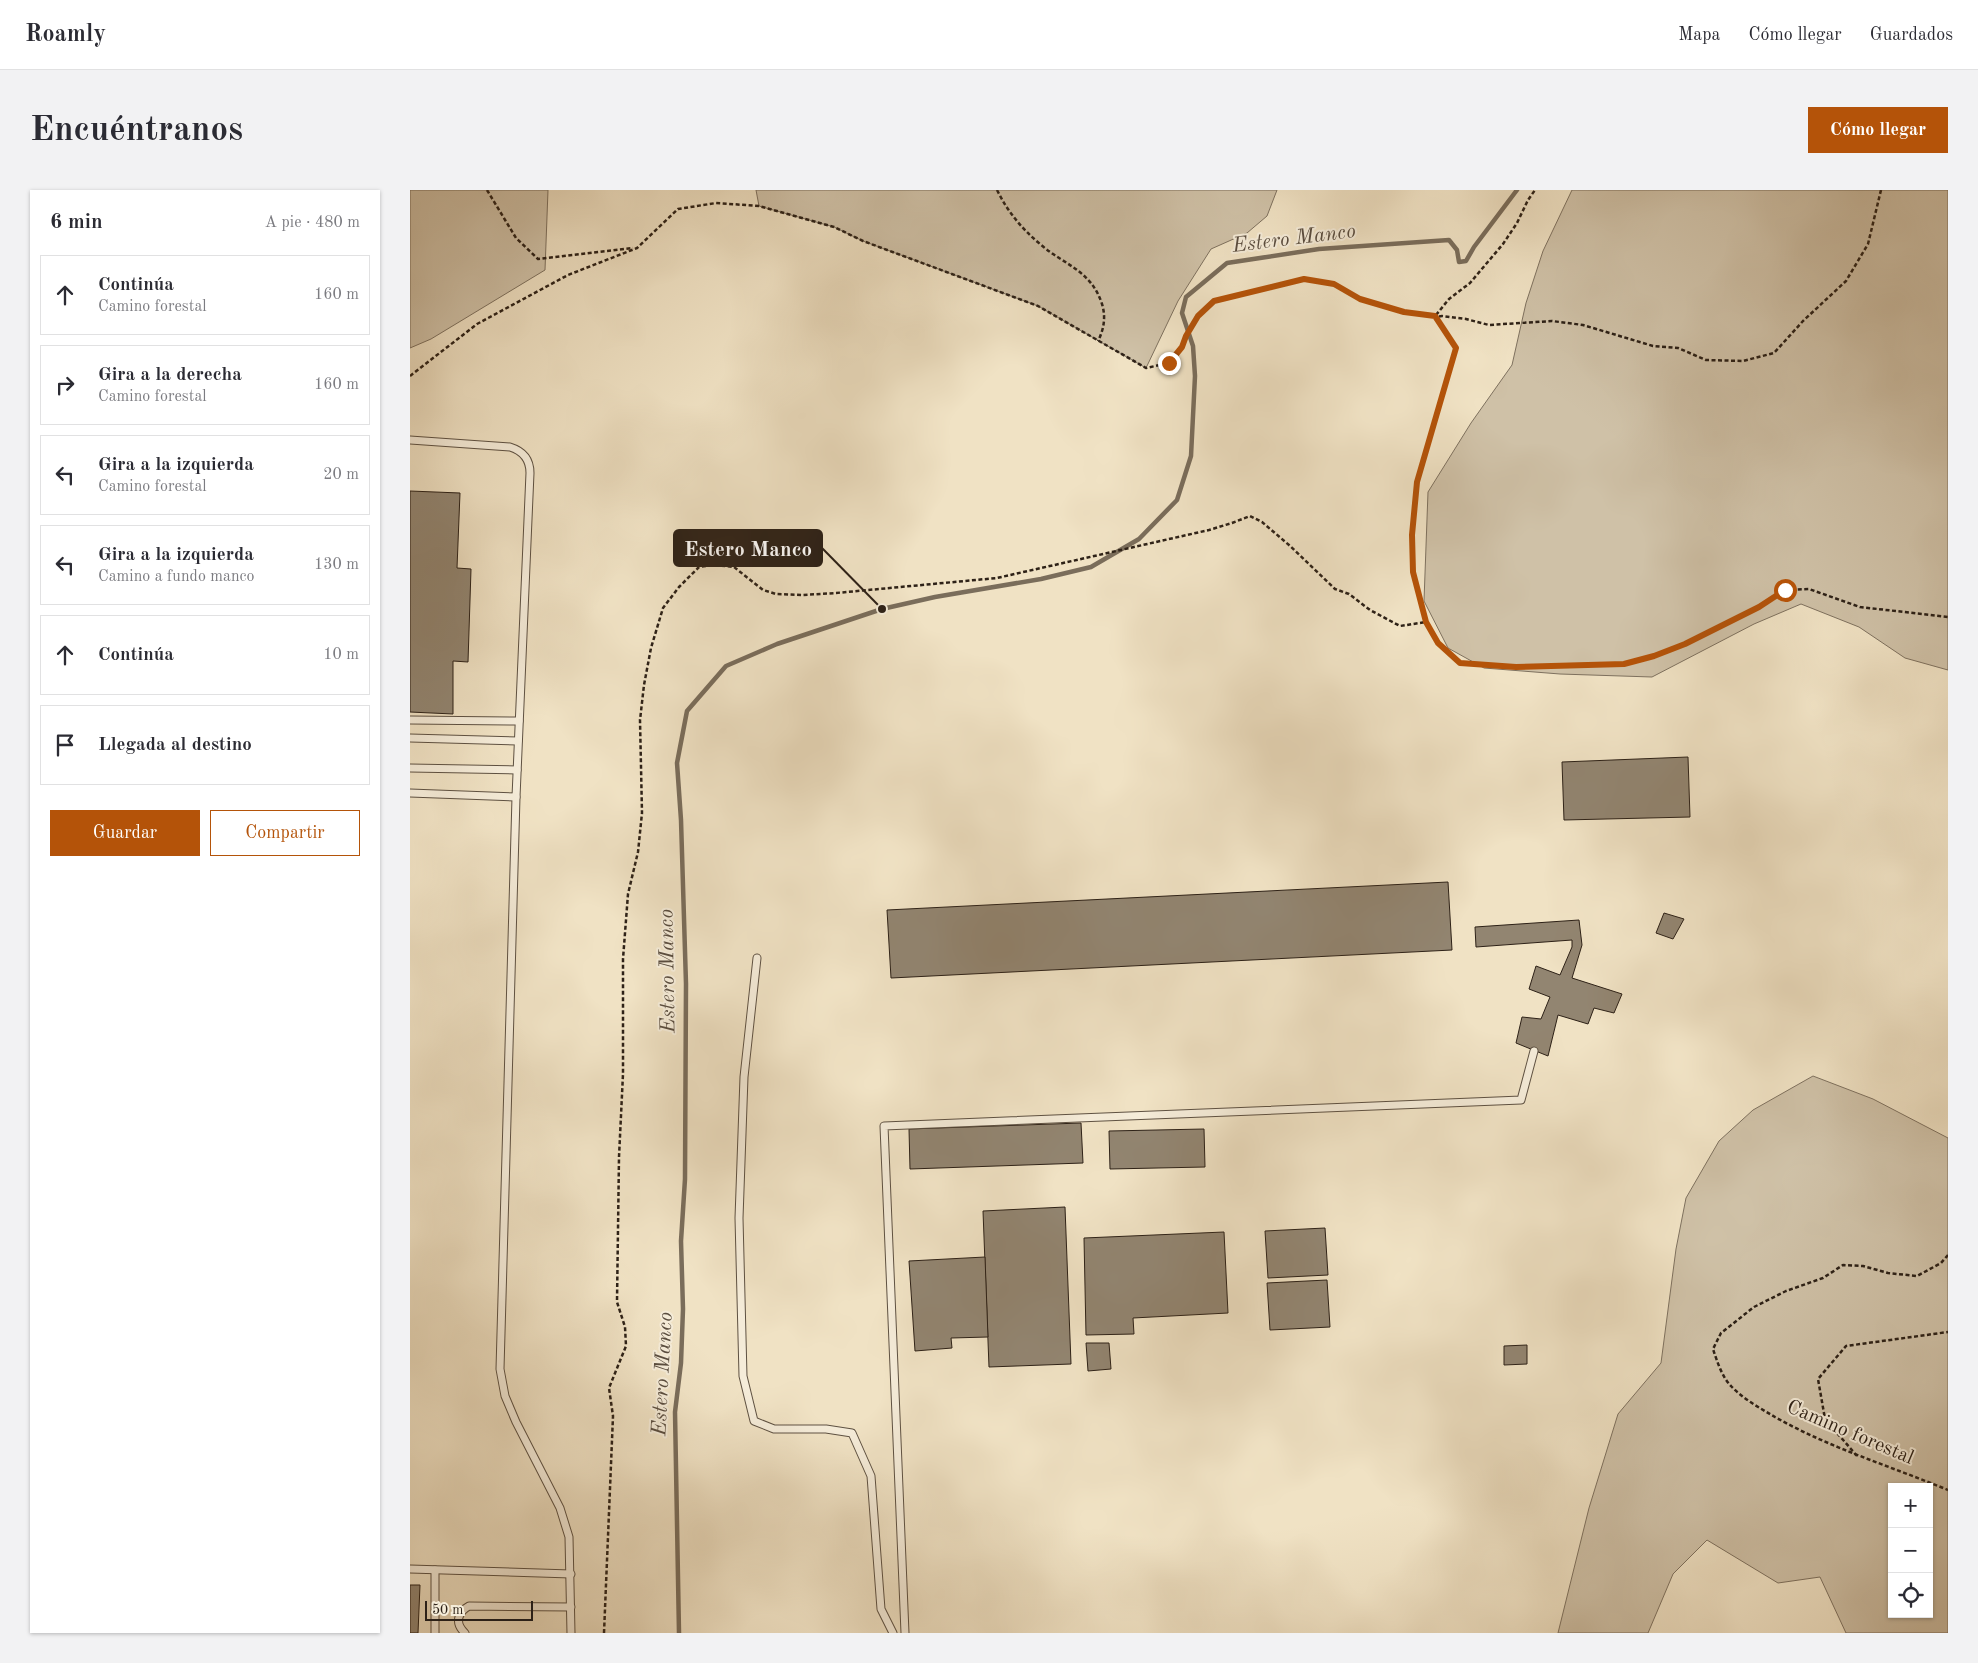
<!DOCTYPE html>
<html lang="es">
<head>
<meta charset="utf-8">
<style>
  body { margin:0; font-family:"Old Standard TT",serif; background:#f2f2f3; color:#2b2b33 }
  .controls { position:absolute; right:15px; bottom:15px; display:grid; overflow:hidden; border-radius:0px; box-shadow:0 1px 4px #0004 }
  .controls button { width:45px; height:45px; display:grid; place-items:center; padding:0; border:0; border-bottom:1px solid #e1e1e2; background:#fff; color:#2b2b33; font:25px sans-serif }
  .scale { position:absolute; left:15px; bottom:12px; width:108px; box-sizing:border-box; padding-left:5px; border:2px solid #2d2117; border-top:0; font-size:14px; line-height:18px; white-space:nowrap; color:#2d2117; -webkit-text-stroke:4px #f5ecd9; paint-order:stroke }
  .stop { position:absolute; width:15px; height:15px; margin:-11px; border:4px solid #b45309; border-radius:50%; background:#fff }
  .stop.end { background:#b45309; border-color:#fff; box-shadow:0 1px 5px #0008 }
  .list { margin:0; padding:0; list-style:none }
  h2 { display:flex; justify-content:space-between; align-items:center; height:65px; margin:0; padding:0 20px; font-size:21px }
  h2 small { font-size:16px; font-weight:400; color:#7c7c81 }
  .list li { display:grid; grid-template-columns:32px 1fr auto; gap:15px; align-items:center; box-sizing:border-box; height:80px; margin:0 10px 10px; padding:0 10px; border:1px solid #e1e1e2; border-radius:0px }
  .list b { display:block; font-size:19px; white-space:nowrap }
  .list p { margin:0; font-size:16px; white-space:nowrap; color:#7c7c81 }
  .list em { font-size:16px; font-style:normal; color:#7c7c81 }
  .actions { display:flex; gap:10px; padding:15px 20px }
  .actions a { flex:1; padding:11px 0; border:1px solid #b45309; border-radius:0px; text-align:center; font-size:18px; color:#b45309 }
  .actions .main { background:#b45309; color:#fff }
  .icon { flex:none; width:28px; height:28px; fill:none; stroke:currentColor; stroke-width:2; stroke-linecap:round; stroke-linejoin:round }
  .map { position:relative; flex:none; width:1538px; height:1443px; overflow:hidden; border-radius:0px }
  header { display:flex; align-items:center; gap:30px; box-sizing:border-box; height:70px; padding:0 25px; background:#fff; border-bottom:1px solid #e1e1e2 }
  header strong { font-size:24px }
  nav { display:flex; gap:28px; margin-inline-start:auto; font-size:18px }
  .intro { display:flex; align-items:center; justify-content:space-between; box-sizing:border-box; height:120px; padding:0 30px }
  h1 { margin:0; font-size:35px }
  .button { padding:12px 22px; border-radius:0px; background:#b45309; color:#fff; font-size:18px; font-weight:700 }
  main { display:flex; gap:30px; padding:0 30px }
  aside { flex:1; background:#fff; border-radius:0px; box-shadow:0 1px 4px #0004 }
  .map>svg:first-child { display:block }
  .green { fill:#cfc1a7; stroke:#7e715f; fill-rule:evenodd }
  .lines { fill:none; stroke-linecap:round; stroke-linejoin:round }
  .stream { stroke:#7a6d5b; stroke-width:4.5 }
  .building { fill:#928571; stroke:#2d2117 }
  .service-casing { stroke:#5e5142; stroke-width:9 }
  .path { stroke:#2d2117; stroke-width:2.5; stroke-dasharray:4 2.5; stroke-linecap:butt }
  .service { stroke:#f5ecd9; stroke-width:7 }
  .route { stroke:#b45309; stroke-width:6 }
  .labels { text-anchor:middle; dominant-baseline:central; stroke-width:4; stroke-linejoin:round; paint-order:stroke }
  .street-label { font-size:20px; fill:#2d2117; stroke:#f5ecd9 }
  .water-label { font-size:21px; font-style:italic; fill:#5a4d3f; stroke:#f5ecd9 }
  .leader { fill:none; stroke:#2d2117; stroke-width:2 }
  .callout-dot { fill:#2d2117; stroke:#f5ecd9; stroke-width:2 }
  .callout { fill:#2d2117; stroke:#2d2117; stroke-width:2 }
  .callout-label { font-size:21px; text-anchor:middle; font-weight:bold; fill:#fff }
</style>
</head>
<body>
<header>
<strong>Roamly</strong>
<nav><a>Mapa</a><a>Cómo llegar</a><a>Guardados</a></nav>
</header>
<div class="intro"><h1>Encuéntranos</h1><a class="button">Cómo llegar</a></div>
<main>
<aside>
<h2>6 min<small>A pie · 480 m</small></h2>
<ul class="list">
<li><svg class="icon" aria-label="ahead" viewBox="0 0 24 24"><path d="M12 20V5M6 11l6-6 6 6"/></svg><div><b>Continúa</b><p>Camino forestal</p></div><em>160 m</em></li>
<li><svg class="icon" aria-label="right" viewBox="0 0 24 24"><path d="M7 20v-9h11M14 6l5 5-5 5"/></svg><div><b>Gira a la derecha</b><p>Camino forestal</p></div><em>160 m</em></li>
<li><svg class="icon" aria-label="left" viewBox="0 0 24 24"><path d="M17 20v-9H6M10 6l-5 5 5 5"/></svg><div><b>Gira a la izquierda</b><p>Camino forestal</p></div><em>20 m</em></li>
<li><svg class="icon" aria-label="left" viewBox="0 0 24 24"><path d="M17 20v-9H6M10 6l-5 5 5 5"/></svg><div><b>Gira a la izquierda</b><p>Camino a fundo manco</p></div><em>130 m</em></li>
<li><svg class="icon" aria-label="ahead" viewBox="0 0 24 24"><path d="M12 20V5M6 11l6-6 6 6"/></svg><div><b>Continúa</b></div><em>10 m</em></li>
<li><svg class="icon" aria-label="arrive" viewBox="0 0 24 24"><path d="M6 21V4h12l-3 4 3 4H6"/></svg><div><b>Llegada al destino</b></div></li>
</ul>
<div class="actions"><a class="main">Guardar</a><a>Compartir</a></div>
</aside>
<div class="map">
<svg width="1538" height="1443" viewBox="0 0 1538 1443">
  <rect width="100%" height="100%" fill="#f0e2c4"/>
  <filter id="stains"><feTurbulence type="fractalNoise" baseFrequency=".004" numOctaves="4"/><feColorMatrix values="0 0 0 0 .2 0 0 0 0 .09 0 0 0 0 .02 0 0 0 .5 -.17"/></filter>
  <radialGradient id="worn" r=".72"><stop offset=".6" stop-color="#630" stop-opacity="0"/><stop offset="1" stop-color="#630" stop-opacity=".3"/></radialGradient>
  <g class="green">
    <polygon points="0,0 138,0 135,80 21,149 0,158"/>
    <polygon points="346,0 867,0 857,26 837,43 801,59 768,111 736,178 628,116 453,51 424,37 349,16"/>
    <polygon points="1162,0 1538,0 1538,480 1495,468 1449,437 1391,414 1344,434 1242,487 1150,484 1074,478 1038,458 1014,411 1018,302 1061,233 1102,175 1116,113 1133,61"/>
    <path d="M1403,886l60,23 75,39v495h-102l-26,-56 -42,6 -71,-43 -34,34 -25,59h-90l31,-125 29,-94 43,-51 15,-114 10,-51 33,-57 34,-31zM1482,1297h37v127h-37z"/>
  </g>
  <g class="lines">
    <polyline class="stream" points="269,1443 265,1222 271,1173 273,1119 271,1051 275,989 276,794 271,630 267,573 277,521 316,476 367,454 472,419 525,407 631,389 681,377 729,349 767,310 781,266 785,186 783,156 772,123 776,107 817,73 909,59 1039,50 1047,60 1049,72 1056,71 1064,57 1107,0"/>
  </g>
  <g class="building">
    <polygon points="0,301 50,303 47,378 61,379 58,472 43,471 43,524 0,522"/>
    <polygon points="1278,567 1280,627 1154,630 1152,572"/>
    <polygon points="1038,692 1042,760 481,788 477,720"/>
    <polygon points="1254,723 1274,729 1263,749 1246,743"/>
    <polygon points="1169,730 1172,755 1162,788 1212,804 1204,823 1184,818 1178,834 1148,825 1138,866 1106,853 1112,827 1131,829 1140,807 1119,799 1126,776 1150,785 1162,757 1162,750 1066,757 1065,737"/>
    <polygon points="671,933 673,973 500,979 499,939"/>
    <polygon points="794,939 795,977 700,979 699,941"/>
    <polygon points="655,1017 661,1174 579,1177 573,1021"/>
    <polygon points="915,1038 918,1085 858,1088 855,1041"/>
    <polygon points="814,1042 818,1123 723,1128 724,1144 676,1145 674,1048"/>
    <polygon points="575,1067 578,1147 541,1148 542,1158 505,1161 499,1071"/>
    <polygon points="917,1090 920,1137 860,1140 857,1093"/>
    <polygon points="676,1153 699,1153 701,1179 678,1181"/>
    <polygon points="1117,1155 1117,1174 1094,1175 1094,1156"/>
    <polygon points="0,1395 10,1395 8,1443 0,1443"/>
  </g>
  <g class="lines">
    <defs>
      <g id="service">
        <path d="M0,250l100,7c13,4 20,12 20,26l-14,324 -106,-4"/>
        <polyline points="0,530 109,531"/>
        <polyline points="0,548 108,551"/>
        <polyline points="0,578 107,580"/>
        <polyline points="106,607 90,1179 95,1206 106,1232 150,1318 159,1347 161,1443"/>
        <polyline points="347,768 334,887 329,1028 333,1186 344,1231 364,1239 416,1239 442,1243 461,1286 471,1419 483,1443"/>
        <polyline points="0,1379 161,1384"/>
        <polyline points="25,1443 25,1380"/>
        <path d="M55,1443c-11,-10 -7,-21 4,-27l102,1"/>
        <polyline points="495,1443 474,936 1111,910 1124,861"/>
      </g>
    </defs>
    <use href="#service" class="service-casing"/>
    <g class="path">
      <polyline points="77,0 106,48 128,69 223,58"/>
      <path d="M587,0c11,22 24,38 43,54 24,21 51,26 62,60 4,13 2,25 -4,37"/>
      <polyline points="1026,125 1039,109 1060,93 1093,54 1107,33 1118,10 1125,0"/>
      <polyline points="1025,127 1046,159 1007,292 1002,345 1003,382 1016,432 1028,453 1050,473 1106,477 1214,475 1244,466 1275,454 1349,417 1375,400 1399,399 1450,417 1538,427"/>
      <polyline points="0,186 67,134 158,85 227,58 268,19 306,13 349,16 424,37 453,51 628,116 736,178 759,173 771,157 776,147 788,126 804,111 894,89 925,94 950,109 994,121 1025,127 1032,126 1056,129 1079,135 1142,131 1173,135 1243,156 1268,158 1296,170 1333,171 1364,163 1393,131 1436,91 1458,54 1471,0"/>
      <path d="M1538,1065l-7,8 -24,13 -29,-3 -25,-7 -20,-1 -20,13 -37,13 -32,16 -33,26 -8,16c4,12 9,28 18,37 12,13 29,22 44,31 55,31 115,49 173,73"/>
      <polyline points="1447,1266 1415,1229 1408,1189 1436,1156 1538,1142"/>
      <polyline points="194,1443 203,1226 199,1198 216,1156 215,1137 207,1112 209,967 213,884 213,769 218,704 228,662 232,623 230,530 234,495 241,458 253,418 269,397 289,377 304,375 324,377 353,400 366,404 392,405 426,403 587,388 799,340 822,333 840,326 852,332 879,355 925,399 939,404 960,420 990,436 1016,432"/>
    </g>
    <use href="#service" class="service"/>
  </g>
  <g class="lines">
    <polyline class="route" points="759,173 772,157 776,146 788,126 804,111 894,89 924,94 950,109 994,122 1025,126 1046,158 1007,292 1002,345 1003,382 1016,432 1028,453 1050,473 1106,477 1214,474 1244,466 1275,454 1349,417 1375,400"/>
  </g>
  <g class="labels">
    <g class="street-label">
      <text transform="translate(1440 1243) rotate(23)">Camino forestal</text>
    </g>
    <g class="water-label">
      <text transform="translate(884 49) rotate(-7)">Estero Manco</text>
      <text transform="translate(258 781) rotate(-91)">Estero Manco</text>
      <text transform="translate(253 1184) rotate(-87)">Estero Manco</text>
    </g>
  </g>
  <path class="leader" d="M472 419L412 358"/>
  <circle class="callout-dot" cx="472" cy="419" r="5"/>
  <rect class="callout" x="264" y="340" width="148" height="36" rx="5"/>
  <g class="callout-label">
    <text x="338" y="366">Estero Manco</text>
  </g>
  <rect width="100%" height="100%" filter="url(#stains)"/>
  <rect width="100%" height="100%" fill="url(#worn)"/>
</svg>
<div class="controls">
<button>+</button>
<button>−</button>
<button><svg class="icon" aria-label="locate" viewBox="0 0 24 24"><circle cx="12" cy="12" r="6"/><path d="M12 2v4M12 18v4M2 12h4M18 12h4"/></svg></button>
</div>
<div class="scale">50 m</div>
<div class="stop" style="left:1375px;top:400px"></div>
<div class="stop end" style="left:759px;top:173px"></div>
</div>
</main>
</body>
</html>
